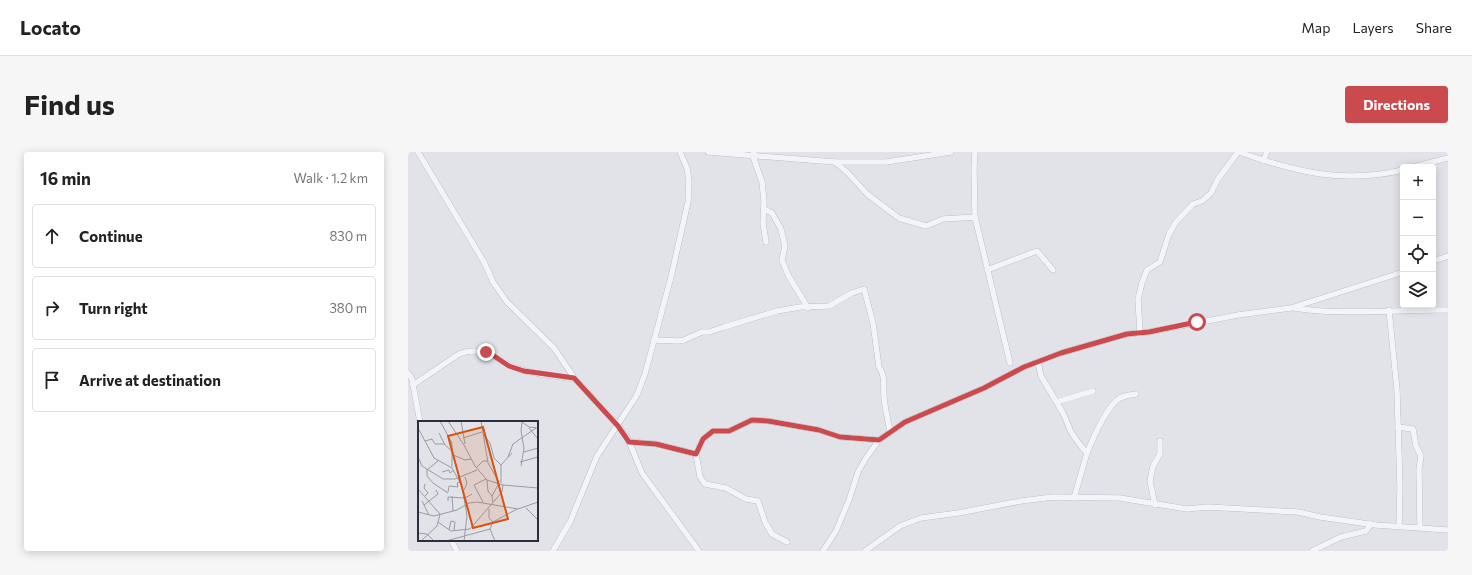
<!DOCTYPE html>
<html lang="en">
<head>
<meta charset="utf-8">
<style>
  body { margin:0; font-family:Commissioner,sans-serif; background:#f6f6f6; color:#222 }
  .controls { position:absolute; right:12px; top:12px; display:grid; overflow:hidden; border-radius:4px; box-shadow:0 2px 10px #0003 }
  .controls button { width:36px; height:36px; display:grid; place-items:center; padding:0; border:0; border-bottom:1px solid #e0e0e0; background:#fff; color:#222; font:20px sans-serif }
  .stop { position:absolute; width:12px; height:12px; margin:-9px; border:3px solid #ca4a4e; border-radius:50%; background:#fff }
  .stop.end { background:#ca4a4e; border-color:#fff; box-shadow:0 1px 4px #0008 }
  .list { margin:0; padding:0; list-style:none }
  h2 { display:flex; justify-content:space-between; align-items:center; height:52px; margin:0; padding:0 16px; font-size:17px }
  h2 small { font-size:13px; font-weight:400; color:#767676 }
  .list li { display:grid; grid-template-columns:26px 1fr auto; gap:12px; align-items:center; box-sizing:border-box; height:64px; margin:0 8px 8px; padding:0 8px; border:1px solid #e0e0e0; border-radius:4px }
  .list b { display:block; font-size:15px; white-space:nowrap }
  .list em { font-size:13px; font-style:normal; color:#767676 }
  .icon { flex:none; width:22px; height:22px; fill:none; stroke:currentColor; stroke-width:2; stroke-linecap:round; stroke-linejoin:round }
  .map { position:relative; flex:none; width:1040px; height:399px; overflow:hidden; border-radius:4px }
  header { display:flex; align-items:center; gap:24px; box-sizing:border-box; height:56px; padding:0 20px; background:#fff; border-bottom:1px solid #e0e0e0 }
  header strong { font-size:19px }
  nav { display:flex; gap:22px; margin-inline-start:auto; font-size:14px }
  .intro { display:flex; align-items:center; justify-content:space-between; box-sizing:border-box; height:96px; padding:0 24px }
  h1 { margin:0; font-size:28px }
  .button { padding:10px 18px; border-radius:4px; background:#ca4a4e; color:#fff; font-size:14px; font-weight:700 }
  main { display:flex; gap:24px; padding:0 24px }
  aside { flex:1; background:#fff; border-radius:4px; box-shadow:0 2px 10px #0003 }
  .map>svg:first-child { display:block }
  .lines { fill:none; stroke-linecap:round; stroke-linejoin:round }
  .minor-casing { stroke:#a6a9b3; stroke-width:6 }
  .minor { stroke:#f3f4f7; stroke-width:5.5 }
  .route { stroke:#ca4a4e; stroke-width:5 }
  .inset-road { fill:none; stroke:#989ba5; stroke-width:1 }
  .view { fill:#d55511; fill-opacity:0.15; stroke:#d55511; stroke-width:2 }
  .inset-edge { fill:none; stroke:#2a2f40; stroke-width:2 }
</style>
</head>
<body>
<header>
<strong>Locato</strong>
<nav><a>Map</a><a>Layers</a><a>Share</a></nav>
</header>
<div class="intro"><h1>Find us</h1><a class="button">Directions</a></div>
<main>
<aside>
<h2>16 min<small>Walk · 1.2 km</small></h2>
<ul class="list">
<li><svg class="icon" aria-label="ahead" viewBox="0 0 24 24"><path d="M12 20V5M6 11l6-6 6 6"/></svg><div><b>Continue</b></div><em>830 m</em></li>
<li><svg class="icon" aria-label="right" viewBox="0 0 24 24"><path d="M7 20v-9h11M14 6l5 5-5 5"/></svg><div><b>Turn right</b></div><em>380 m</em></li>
<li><svg class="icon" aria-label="arrive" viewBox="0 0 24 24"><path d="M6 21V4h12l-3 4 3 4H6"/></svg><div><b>Arrive at destination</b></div></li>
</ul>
</aside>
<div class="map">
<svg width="1040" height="399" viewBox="0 0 1040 399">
  <rect width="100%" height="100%" fill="#e1e3e9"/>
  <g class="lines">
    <defs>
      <g id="minor">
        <polyline points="10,0 76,110 85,130 99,150 146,196 167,227 210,273 220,287 234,321 291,399"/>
        <polyline points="300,0 427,10 478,10 543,0"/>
        <polyline points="346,0 345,4 354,30 356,49 355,71 358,90"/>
        <polyline points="567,0 566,16 567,65 602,211"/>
        <path d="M831,0c56,20 105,32 164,18"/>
        <polyline points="855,9 859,0"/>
        <polyline points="427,10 440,21 459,42 491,66 518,74 535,67 567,65"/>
        <polyline points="1005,15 1040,6"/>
        <polyline points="356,57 364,61 373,77 377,94 374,108 380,123 400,156"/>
        <polyline points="1025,109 1040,104"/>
        <polyline points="579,118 629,99 645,118"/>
        <path d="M886,156c49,8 104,1 154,2"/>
        <polyline points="981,158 989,238 992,335 991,374"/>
        <polyline points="732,181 730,147 734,131 739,118 752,110 761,82 768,70 785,52 794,49 803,41 810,27 830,0"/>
        <path d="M246,188l24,1 6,-1 18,-8h7l15,-5 53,-16 23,-4 29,-1 23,-13 12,-4 9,34 6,44c7,10 4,19 5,30 1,12 4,23 6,35"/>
        <polyline points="630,210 633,224 655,261 663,280 672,293 679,301 666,346"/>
        <polyline points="0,221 4,227 12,270"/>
        <path d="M5,233l46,-31c27,-11 40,10 63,16 17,5 35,6 53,9"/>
        <polyline points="649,250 685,239"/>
        <polyline points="990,275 1005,277 1008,294 1013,304 1011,317 1012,375"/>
        <polyline points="221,290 249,292 288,302 292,325 297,332 318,336 338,347 350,349 357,370 364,382 379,390"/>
        <path d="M679,301c6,-15 18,-41 29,-52 4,-5 13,-6 20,-7"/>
        <polyline points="288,302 295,287 305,279 321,279 344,268 360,269 411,278 432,285 471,288"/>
        <polyline points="747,353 742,329 745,314 752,302 752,289"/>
        <polyline points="43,388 49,399"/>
        <polyline points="145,399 162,370 189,304 229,243 237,222 263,125 280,50 281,29 279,16 272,0"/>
        <polyline points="415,399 428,379 441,348 450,320 458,306 471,288 497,270 576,236 616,215 653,201 719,182 741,180 830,163 883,156 995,120"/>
        <polyline points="457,399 492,374 513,366 550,361 613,349 645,345 712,346 779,357 799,355 890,360 912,365 968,373 1040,378"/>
        <polyline points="904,399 933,385 958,379 963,372"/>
      </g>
    </defs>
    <use href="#minor" class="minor-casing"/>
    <use href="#minor" class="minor"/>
  </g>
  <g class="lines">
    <polyline class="route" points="78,200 86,204 101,214 116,219 166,226 210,274 221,290 248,292 288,302 295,287 305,279 321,279 344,268 360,269 411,278 432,285 471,288 497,270 576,236 616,215 653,201 719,182 741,180 789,170"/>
  </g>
  <g transform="translate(10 269)">
    <rect width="120" height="120" fill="#e1e3e9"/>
    <path class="inset-road" d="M22,0l12,22v24M30,0l16,24 11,21 12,14 16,5 35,3M43,0l4,23M63,0l7,42 11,19M104,1l7,5 9,1M0,7l16,30 18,10 10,18 5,30 -3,25M111,7l9,11M21,12l6,12M65,13l7,9 4,15 7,7M45,17l19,-6M7,20l7,-2 3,5h9l9,8M106,31l14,-4M35,34l12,5 6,-1M0,36l4,9 21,13h12l22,-9M90,36l5,-13 23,-16M102,41l18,-5M103,45l3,-18 -3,-17 1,-9M58,47l7,-7h4M9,48v7l6,7 15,10M10,48l10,-8M24,51l7,-2 1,3 4,-3M69,59l1,11 4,5M83,62v-18l11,-12M7,63l-1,4 4,5 -3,3M0,68l22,25M46,69l3,-7 -2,-6M30,71l1,-6 9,1 -1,-4 3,-1M34,75l1,15M4,80l7,14M30,80v-4l17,1 7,-4M65,81l-9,-17 12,-6M75,81l-1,-6 6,-11M6,84l14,-11 -2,-4M108,87l12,12M71,88v9l4,4M0,91l16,4 23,-6 12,-7 8,-1 41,7 20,-7M20,101l13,9 19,-2 32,-37 1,-7M72,108l5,12M31,109l2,-9 4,1 -1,9M0,112l9,1 7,7M3,120l16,-15 3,-12M28,120l44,-12 3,-7 24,-13"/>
    <path class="view" d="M65,6l25,92 -35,9 -25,-92z"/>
    <rect width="120" height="120" class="inset-edge"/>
  </g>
</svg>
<div class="controls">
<button>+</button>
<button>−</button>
<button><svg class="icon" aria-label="locate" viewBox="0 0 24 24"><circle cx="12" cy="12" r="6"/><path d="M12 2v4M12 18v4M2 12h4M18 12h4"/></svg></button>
<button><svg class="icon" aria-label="layers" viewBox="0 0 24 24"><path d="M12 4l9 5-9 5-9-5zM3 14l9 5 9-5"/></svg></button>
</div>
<div class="stop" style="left:789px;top:170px"></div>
<div class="stop end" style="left:78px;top:200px"></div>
</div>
</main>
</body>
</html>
